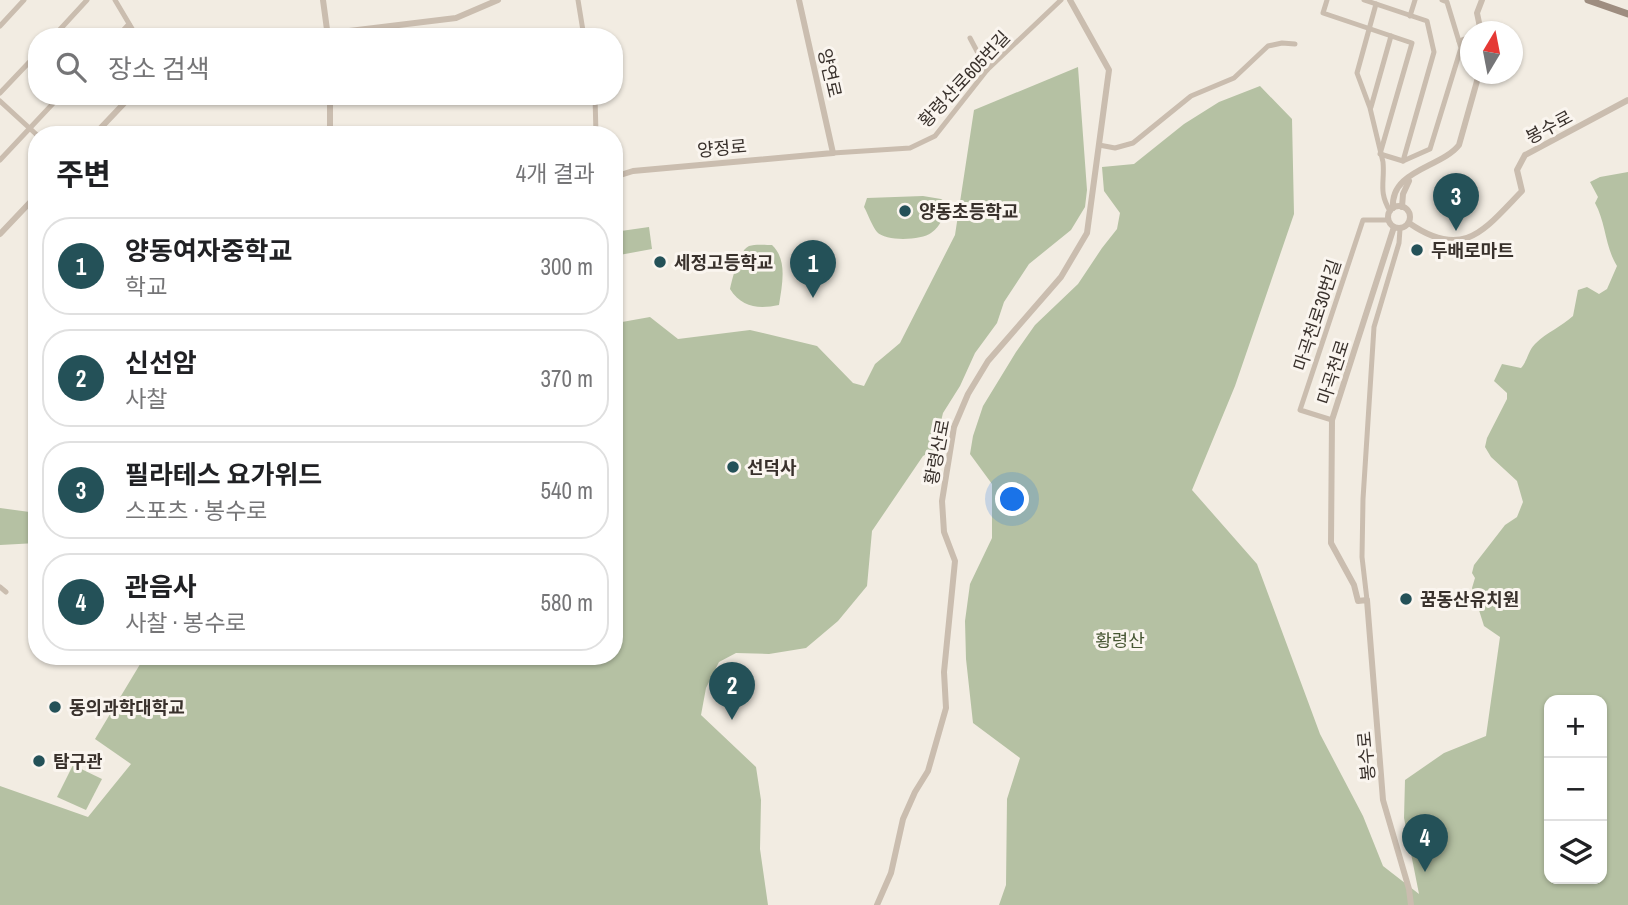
<!DOCTYPE html>
<html lang="ko">
<head>
<meta charset="utf-8">
<style>
  body { margin:0; font-family:"Archivo Narrow","Noto Sans KR",sans-serif; background:#f2f2f2; color:#202124 }
  .controls { position:absolute; right:21px; bottom:21px; display:grid; overflow:hidden; border-radius:14px; box-shadow:0 2px 5px #0004 }
  .controls button { width:63px; height:63px; display:grid; place-items:center; padding:0; border:0; border-bottom:2px solid #e0e0e0; background:#fff; color:#202124; font:35px sans-serif }
  .compass { position:absolute; left:1460px; top:21px; width:63px; height:63px; border-radius:50%; background:#fff; box-shadow:0 2px 5px #0004; rotate:10deg }
  .you { position:absolute; left:1013px; top:500px; width:24px; height:24px; margin:-18px; border:5px solid #fff; border-radius:50%; background:#1a73e8; box-shadow:0 0 0 10px #1a73e833 }
  .badge { display:grid; place-items:center; width:46px; height:46px; border-radius:50%; background:#245158; color:#fff; font-size:23px; font-weight:700 }
  .pin { position:absolute; translate:-50% -58px; filter:drop-shadow(0 2px 4px #0008) }
  .pin::after { content:''; position:absolute; top:37px; width:24px; height:21px; background:inherit; clip-path:polygon(0 0,100% 0,50% 100%) }
  .list { margin:0; padding:0; list-style:none }
  h2 { display:flex; justify-content:space-between; align-items:center; height:91px; margin:0; padding:0 28px; font-size:30px }
  h2 small { font-size:23px; font-weight:400; color:#757577 }
  .list li { display:grid; grid-template-columns:46px 1fr auto; gap:21px; align-items:center; box-sizing:border-box; height:98px; margin:0 14px 14px; padding:0 14px; border:2px solid #e0e0e0; border-radius:28px }
  .list b { display:block; font-size:26px; white-space:nowrap }
  .list p { margin:0; font-size:23px; white-space:nowrap; color:#757577 }
  .list em { font-size:23px; font-style:normal; color:#757577 }
  .icon { flex:none; width:38px; height:38px; fill:none; stroke:currentColor; stroke-width:2; stroke-linecap:round; stroke-linejoin:round }
  .map { position:relative; flex:none; width:1628px; height:905px; overflow:hidden }
  .search { position:absolute; background:#fff; box-shadow:0 2px 5px #0004; left:28px; top:28px; width:595px; height:77px; display:flex; align-items:center; gap:18px; box-sizing:border-box; padding:0 24px; border-radius:28px; color:#757577; font-size:26px }
  .panel { position:absolute; background:#fff; box-shadow:0 2px 5px #0004; left:28px; top:126px; width:595px; height:539px; border-radius:28px }
  .map>svg:first-child { display:block }
  .green { fill:#b5c1a3; fill-rule:evenodd }
  .lines { fill:none; stroke-linecap:round; stroke-linejoin:round }
  .minor { stroke:#cabdaf; stroke-width:5 }
  .tertiary { stroke:#cabdaf; stroke-width:6 }
  .secondary { stroke:#9e8d80; stroke-width:7 }
  .poi-dot { fill:#245158; stroke:#faf5ef; stroke-width:2.5 }
  .labels { text-anchor:middle; dominant-baseline:central; stroke-width:6; stroke-linejoin:round; paint-order:stroke }
  .street-label { font-size:18px; fill:#39312c; stroke:#faf5ef }
  .poi-label { font-size:18px; font-weight:bold; fill:#39312c; stroke:#faf5ef; text-anchor:start }
  .park-label { font-size:18px; fill:#465632; stroke:#faf5ef }
</style>
</head>
<body>
<div class="map">
<svg width="1628" height="905" viewBox="0 0 1628 905">
  <rect width="100%" height="100%" fill="#f2ece2"/>
  <g class="green">
    <polygon points="1078,67 1087,190 1085,207 1071,230 1029,264 1004,302 997,323 975,353 960,386 943,413 934,450 923,456 872,531 867,586 838,621 806,648 769,654 736,653 719,662 706,688 701,715 756,767 761,800 760,849 768,905 0,905 0,786 88,817 131,764 95,739 145,656 614,656 614,345 622,322 650,317 678,339 750,330 817,346 853,383 864,386 875,364 900,343 955,235 974,110"/>
    <path d="M1260,86l32,33 2,95 -59,172 -43,104 65,74 63,170 43,82 20,50 36,28 -15,-76 1,-38 39,-27 42,-17 14,-99 -16,-11 -12,-38 3,-10 -3,-5 2,-8 31,-40 12,-8 6,-15 -6,-21 -26,-24 -6,-10 2,-9 20,-39v-6l-13,-12 8,-17 19,4c7,-8 7,-17 14,-24 12,-12 26,-17 38,-28l5,-26 9,-3 12,7 8,-5 10,-23c-12,-19 -11,-43 -22,-63l3,-6 -8,-15 10,-5 28,-5v733h-629l7,-20 1,-86 13,-41 -47,-35 -7,-64 -1,-38 5,-37 22,-46v-54l-22,-30 3,-18 10,-30 33,-54 19,-27 43,-41 24,-36 15,-19 3,-16 -16,-22 -2,-24 32,-3 50,-40 35,-22zM1549,700h53v179h-53z"/>
    <path d="M923,196l18,3 6,4c-3,12 -5,22 -16,30 -9,7 -45,9 -54,-1 -5,-6 -9,-18 -13,-25l3,-9z"/>
    <polygon points="649,227 652,249 614,256 614,232"/>
    <path d="M772,245c16,15 10,40 7,60 -20,4 -37,3 -49,-16 2,-9 9,-39 19,-43 6,-2 16,-1 23,-1z"/>
    <polygon points="0,508 37,513 37,543 0,545"/>
    <polygon points="73,765 102,779 86,810 57,797"/>
  </g>
  <g class="lines">
    <g class="minor">
      <polyline points="115,0 137,37"/>
      <polyline points="578,0 584,37"/>
      <polyline points="1327,0 1323,13 1412,43 1380,154 1403,161 1430,149 1461,48 1447,2 1442,0"/>
      <polyline points="1364,0 1427,21 1434,52 1403,161"/>
      <path d="M1376,4l-19,69 13,35 13,54c2,20 -5,29 7,49"/>
      <polyline points="1410,16 1415,0"/>
      <polyline points="0,26 24,0"/>
      <polyline points="53,37 87,0"/>
      <polyline points="117,37 129,24"/>
      <polyline points="970,38 987,70"/>
      <polyline points="1459,41 1470,37"/>
      <polyline points="0,93 37,54"/>
      <polyline points="595,96 596,135"/>
      <polyline points="0,101 37,135"/>
      <polyline points="1371,107 1391,36"/>
      <polyline points="1099,145 1115,148 1133,143 1191,96 1234,78 1268,46 1282,43 1295,44"/>
      <polyline points="833,153 910,148 935,136 987,70 1061,0"/>
      <polyline points="0,160 60,96"/>
      <polyline points="1332,420 1300,410 1363,220 1388,220"/>
      <polyline points="0,587 6,592"/>
      <polyline points="1367,600 1362,557 1363,499 1374,327 1399,243 1400,229"/>
    </g>
    <g class="tertiary">
      <polyline points="323,0 328,37"/>
      <polyline points="1481,32 1477,13 1482,0"/>
      <polyline points="300,37 456,18 498,0"/>
      <polyline points="94,135 131,96"/>
      <polyline points="330,135 330,96"/>
      <polyline points="614,177 633,171 833,153 799,0"/>
      <circle cx="1399" cy="217" r="11"/>
      <polyline points="1402,207 1403,194 1409,181"/>
      <path d="M1393,208c-3,-38 48,-40 66,-63l20,-71"/>
      <path d="M1409,223c55,38 75,7 113,-32l-5,-21 8,-15 103,-55"/>
      <polyline points="1394,227 1332,420 1331,543 1354,585 1358,601 1367,600 1383,800 1409,889 1411,905"/>
      <polyline points="0,234 37,195"/>
      <polyline points="877,905 891,873 903,819 915,792 928,771 946,708 944,672 955,561 944,532 942,501 954,427 968,394 988,361 1061,277 1087,233 1109,70 1070,0"/>
    </g>
    <polyline class="secondary" points="1588,0 1628,14"/>
  </g>
  <g class="poi-dot">
    <circle cx="905" cy="211" r="7"/>
    <circle cx="1417" cy="250" r="7"/>
    <circle cx="660" cy="262" r="7"/>
    <circle cx="733" cy="467" r="7"/>
    <circle cx="1406" cy="599" r="7"/>
    <circle cx="55" cy="707" r="7"/>
    <circle cx="39" cy="761" r="7"/>
  </g>
  <g class="labels">
    <g class="street-label">
      <text transform="translate(830 73) rotate(77)">양연로</text>
      <text transform="translate(964 79) rotate(-47)">황령산로605번길</text>
      <text transform="translate(1549 127) rotate(-28)">봉수로</text>
      <text transform="translate(722 148) rotate(-5)">양정로</text>
      <text transform="translate(1317 315) rotate(-72)">마곡천로30번길</text>
      <text transform="translate(1333 372) rotate(-72)">마곡천로</text>
      <text transform="translate(937 452) rotate(-79)">황령산로</text>
      <text transform="translate(1366 756) rotate(-95)">봉수로</text>
    </g>
    <g class="poi-label">
      <text x="919" y="211">양동초등학교</text>
      <text x="1431" y="250">두배로마트</text>
      <text x="674" y="262">세정고등학교</text>
      <text x="747" y="467">선덕사</text>
      <text x="1420" y="599">꿈동산유치원</text>
      <text x="69" y="707">동의과학대학교</text>
      <text x="53" y="761">탐구관</text>
    </g>
    <g class="park-label">
      <text x="1120" y="640">황령산</text>
    </g>
  </g>
</svg>
<div class="controls">
<button>+</button>
<button>−</button>
<button><svg class="icon" aria-label="layers" viewBox="0 0 24 24"><path d="M12 4l9 5-9 5-9-5zM3 14l9 5 9-5"/></svg></button>
</div>
<svg class="compass" viewBox="-18 -18 36 36"><path d="M0-13l5 13h-10z" fill="#e53935"/><path d="M0 13l5-13h-10z" fill="#757577"/></svg>
<div class="you"></div>
<div class="pin badge" style="left:813px;top:298px">1</div>
<div class="pin badge" style="left:732px;top:720px">2</div>
<div class="pin badge" style="left:1456px;top:231px">3</div>
<div class="pin badge" style="left:1425px;top:872px">4</div>
<div class="search"><svg class="icon" aria-label="search" viewBox="0 0 24 24"><circle cx="10" cy="10" r="6"/><path d="M15 15l6 6"/></svg>장소 검색</div>
<section class="panel">
<h2>주변<small>4개 결과</small></h2>
<ul class="list">
<li><span class="badge">1</span><div><b>양동여자중학교</b><p>학교</p></div><em>300 m</em></li>
<li><span class="badge">2</span><div><b>신선암</b><p>사찰</p></div><em>370 m</em></li>
<li><span class="badge">3</span><div><b>필라테스 요가위드</b><p>스포츠 · 봉수로</p></div><em>540 m</em></li>
<li><span class="badge">4</span><div><b>관음사</b><p>사찰 · 봉수로</p></div><em>580 m</em></li>
</ul>
</section>
</div>
</body>
</html>
